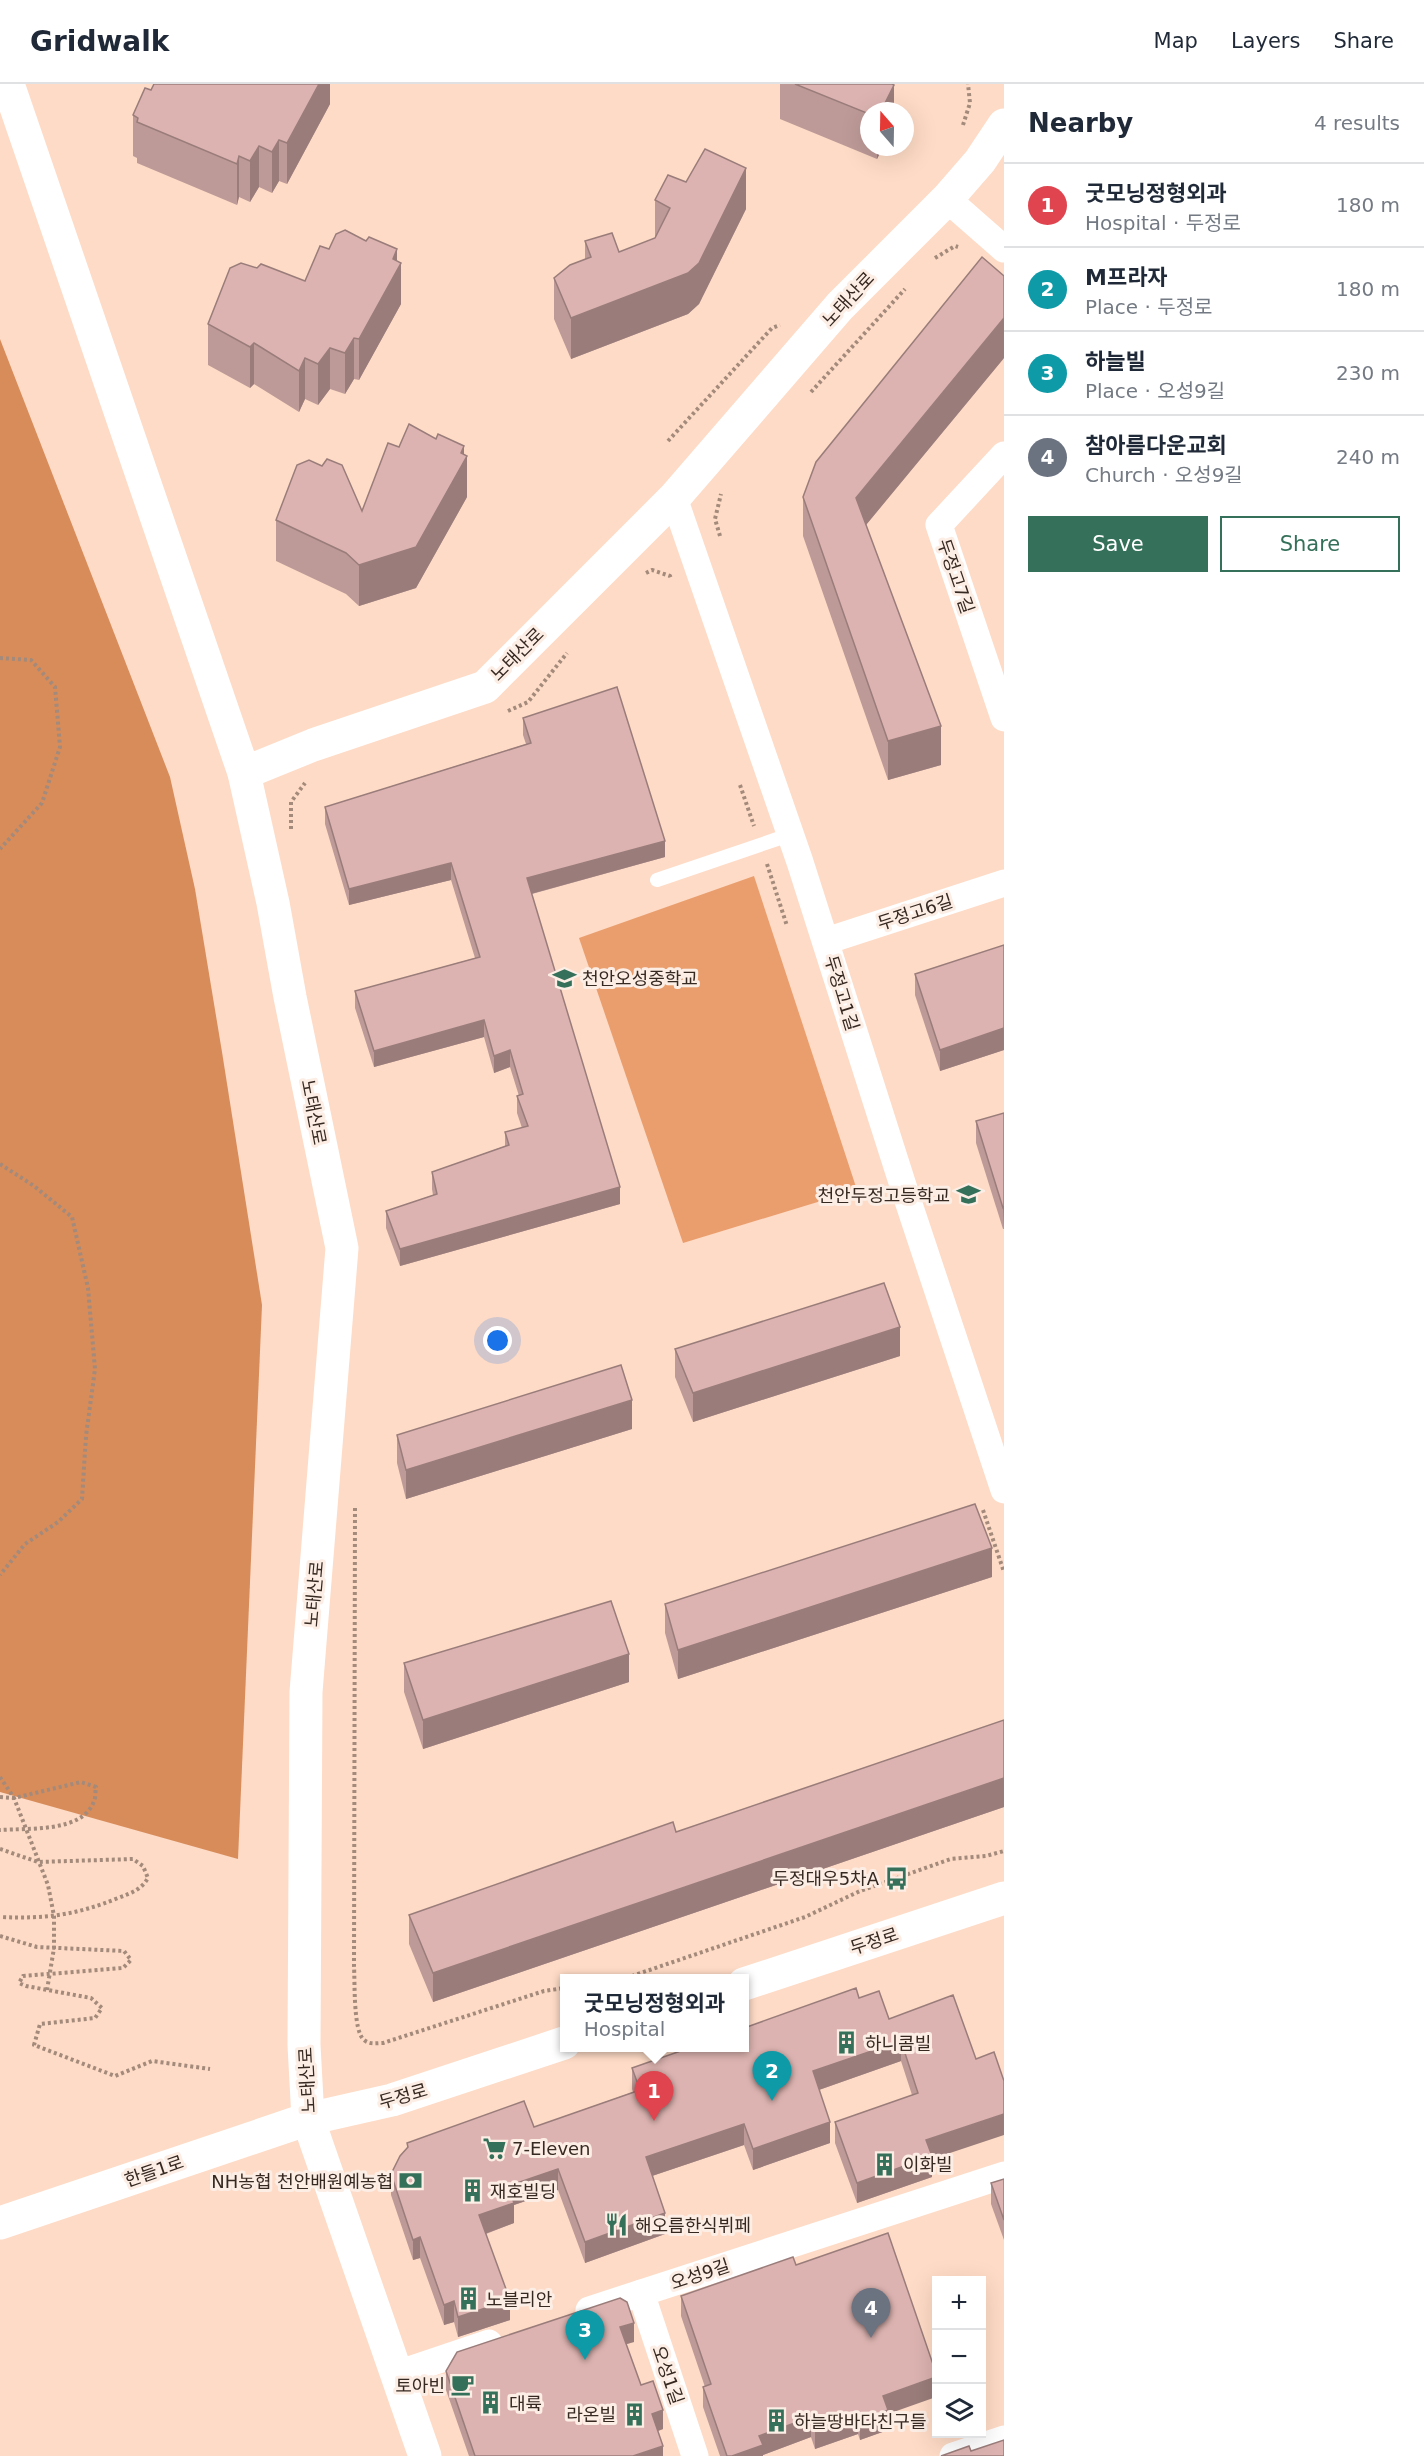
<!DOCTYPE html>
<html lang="en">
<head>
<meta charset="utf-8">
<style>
  body { margin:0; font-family:"DejaVu Sans","Noto Sans KR",sans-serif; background:#f2f2f3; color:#1f2937 }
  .controls { position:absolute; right:18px; bottom:18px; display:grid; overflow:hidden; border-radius:0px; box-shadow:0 6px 24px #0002 }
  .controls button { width:54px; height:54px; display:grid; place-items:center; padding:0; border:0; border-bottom:2px solid #e0e1e3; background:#fff; color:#1f2937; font:30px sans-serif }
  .compass { position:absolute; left:860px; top:18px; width:54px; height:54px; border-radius:50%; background:#fff; box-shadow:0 6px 24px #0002; rotate:340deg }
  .you { position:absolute; left:498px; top:1257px; width:21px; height:21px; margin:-15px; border:4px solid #fff; border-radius:50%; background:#1a73e8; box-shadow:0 0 0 9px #1a73e833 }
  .badge { display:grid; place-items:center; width:39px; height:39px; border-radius:50%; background:#35705a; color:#fff; font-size:20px; font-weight:700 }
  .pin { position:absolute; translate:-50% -50px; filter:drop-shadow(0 2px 3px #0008) }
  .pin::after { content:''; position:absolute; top:32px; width:21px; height:18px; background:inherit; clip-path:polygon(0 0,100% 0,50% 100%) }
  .popup { position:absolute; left:560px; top:1890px; width:189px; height:78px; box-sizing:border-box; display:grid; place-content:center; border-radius:0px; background:#fff; filter:drop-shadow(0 2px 4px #0005); font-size:20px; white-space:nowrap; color:#747a83 }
  .popup b { font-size:22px; color:#1f2937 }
  .popup::after { content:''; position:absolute; left:50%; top:100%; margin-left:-12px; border:12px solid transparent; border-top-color:#fff }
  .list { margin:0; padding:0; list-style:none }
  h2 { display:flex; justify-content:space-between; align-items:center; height:78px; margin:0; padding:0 24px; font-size:26px }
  h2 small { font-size:20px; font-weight:400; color:#747a83 }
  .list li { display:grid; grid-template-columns:39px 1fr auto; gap:18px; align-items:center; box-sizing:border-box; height:84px; padding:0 24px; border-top:2px solid #e0e1e3 }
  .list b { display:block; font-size:22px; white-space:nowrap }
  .list p { margin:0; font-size:20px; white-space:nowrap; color:#747a83 }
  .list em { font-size:20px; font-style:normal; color:#747a83 }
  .actions { display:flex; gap:12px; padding:18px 24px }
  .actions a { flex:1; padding:14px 0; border:2px solid #35705a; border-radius:0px; text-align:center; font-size:21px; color:#35705a }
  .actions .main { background:#35705a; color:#fff }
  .icon { flex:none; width:33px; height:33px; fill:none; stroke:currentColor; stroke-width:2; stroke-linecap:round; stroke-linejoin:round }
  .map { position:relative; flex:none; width:1004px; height:2372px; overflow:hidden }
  header { display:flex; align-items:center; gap:36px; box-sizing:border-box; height:84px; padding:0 30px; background:#fff; border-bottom:2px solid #e0e1e3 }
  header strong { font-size:28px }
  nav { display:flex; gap:33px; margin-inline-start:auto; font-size:21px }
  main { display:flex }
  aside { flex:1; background:#fff }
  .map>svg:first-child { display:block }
  .green { fill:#ea9e6d }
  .forest { fill:#d88c5a }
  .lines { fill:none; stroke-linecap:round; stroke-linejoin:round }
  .path { stroke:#a38a7b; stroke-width:4; stroke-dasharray:3 3; stroke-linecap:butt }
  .service { stroke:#fff; stroke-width:14 }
  .minor { stroke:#fff; stroke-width:27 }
  .tertiary { stroke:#fff; stroke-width:33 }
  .wall { fill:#bd9a97 }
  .shaded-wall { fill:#9a7d7b }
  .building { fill:#dcb3b0; stroke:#9a7d7b; stroke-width:1.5 }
  .labels { text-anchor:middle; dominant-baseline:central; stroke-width:6; stroke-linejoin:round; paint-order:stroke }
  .street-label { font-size:18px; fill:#362921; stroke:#fcede5 }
  .poi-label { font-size:18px; fill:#362921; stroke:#fcede5; text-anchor:start }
</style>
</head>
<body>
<header>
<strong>Gridwalk</strong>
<nav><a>Map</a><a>Layers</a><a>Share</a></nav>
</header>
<main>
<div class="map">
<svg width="1004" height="2372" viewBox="0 0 1004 2372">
  <rect width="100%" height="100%" fill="#fedbc6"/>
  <polygon class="green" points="754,792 857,1106 683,1159 579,854"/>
  <polygon class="forest" points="0,255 170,693 195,805 222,968 262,1221 238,1775 0,1708"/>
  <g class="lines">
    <g class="path">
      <polyline points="963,41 970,19 968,0"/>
      <polyline points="935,174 955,162 958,163"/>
      <polyline points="811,308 905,205"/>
      <polyline points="668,357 772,244 780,241"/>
      <polyline points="720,452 715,435 721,410"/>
      <polyline points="646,489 652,486 670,492 671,495"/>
      <polyline points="0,574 31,576 55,603 60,663 42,719 0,765"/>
      <polyline points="508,627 528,618 567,569"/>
      <polyline points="740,701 754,742"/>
      <polyline points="291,745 291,718 305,699"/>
      <polyline points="767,780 787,842"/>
      <polyline points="0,1080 34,1102 72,1133 88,1204 95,1285 86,1352 82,1415 58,1438 25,1460 0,1491"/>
      <path d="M355,1424l-1,458c1,16 -1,65 10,74 6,5 12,3 19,3l161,-52 20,-3"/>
      <polyline points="983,1426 1004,1488"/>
      <polyline points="0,1693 14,1714 48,1801 54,1832 54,1864 47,1906"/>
      <path d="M0,1713l14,1 67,-16 15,5c-1,4 0,10 -2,14 -11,32 -67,27 -94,29"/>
      <path d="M0,1765l38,13 95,-3 10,7 5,12c-7,12 -17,15 -30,20 -42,17 -72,21 -118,19"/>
      <polyline points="0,1852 37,1863 124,1867 131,1876 123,1884 23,1892 19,1899 26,1902 91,1914 102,1924 95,1934 40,1940 34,1961 115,1992 152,1977 210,1985"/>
      <polyline points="626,1894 805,1833 860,1807 951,1775 986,1772 1004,1767"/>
    </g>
    <polyline class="service" points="657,796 789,751"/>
    <g class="minor">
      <polyline points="947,115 1004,165"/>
      <polyline points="1004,371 939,441 1004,634"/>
      <polyline points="674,414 800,778 907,1114 1004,1406"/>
      <polyline points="826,857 1004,799"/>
      <polyline points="641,2209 695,2372"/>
      <polyline points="589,2226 1004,2091"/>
      <polyline points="397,2290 489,2259"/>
      <polyline points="953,2372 1004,2355"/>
    </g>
    <g class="tertiary">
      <polyline points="8,0 244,689 273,819 290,913 342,1164 306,1608 304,1961 308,2035 425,2372"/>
      <polyline points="244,689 313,661 485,603 674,414 840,222 947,115 980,77 1004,41"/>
      <polyline points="744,1900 1004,1814"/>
      <polyline points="0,2139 308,2035 392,2016 564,1959"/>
    </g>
  </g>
  <g class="wall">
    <polygon points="330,0 330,20 287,100 279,97 272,109 259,103 250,118 239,113 237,121 137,79 137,74 133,72 133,31 151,6"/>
    <polygon points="780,0 892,0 894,27 869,27 869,63 883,63 877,75 780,35"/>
    <polygon points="655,116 746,125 699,220 688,230 571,275 554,235 554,194 585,175 585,157 619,168 655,154"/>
    <polygon points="397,177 401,220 359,296 354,295 345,310 330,305 318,321 305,315 299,328 254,300 250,304 208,281 208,240 257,184 305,197"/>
    <polygon points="1004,274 866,441 941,681 888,696 803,452 803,413"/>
    <polygon points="399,363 464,371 467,413 416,504 359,522 346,510 276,477 276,436 362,427"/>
    <polygon points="523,634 665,773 532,810 620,1120 400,1182 386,1144 386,1127 433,1111 432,1105 432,1088 505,1062 505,1048 522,1044 517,1029 517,1012 519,1012 510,983 494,989 484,953 374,983 355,924 355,907 475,874 451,796 349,821 325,740 325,723 526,660 523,651"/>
    <polygon points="1004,861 1004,966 940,987 915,911 915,890"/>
    <polygon points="1004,1029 1004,1145 1003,1145 976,1059 976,1037"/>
    <polygon points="675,1265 900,1272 693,1338 675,1293"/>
    <polygon points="632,1345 406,1415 397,1379 397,1351"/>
    <polygon points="992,1493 678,1595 665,1549 665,1520"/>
    <polygon points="404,1579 629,1598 423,1665 404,1608"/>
    <polygon points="1004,1636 1004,1723 433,1918 409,1860 409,1831 676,1748"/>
    <polygon points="953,1911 932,2075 932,2093 857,2119 835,2059 835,2038 912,2011 901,1977 819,2006 830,2059 753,2086 744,2061 652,2092 665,2150 585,2179 558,2106 514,2121 514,2139 486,2150 510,2236 458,2253 454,2238 444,2241 420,2174 413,2176 391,2111 391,2090 407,2065 407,2059 534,2043 633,2008 632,2005 632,1984 859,1914 889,1935"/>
    <polygon points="1004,2095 1004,2156 991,2120 991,2099"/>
    <polygon points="796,2181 888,2330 888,2346 860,2356 858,2350 815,2365 811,2353 763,2371 763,2372 720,2372 703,2323 703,2303 705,2303 681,2232 681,2212"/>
    <polygon points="634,2258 626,2260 641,2301 663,2345 658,2347 663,2372 469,2372 446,2306 446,2287"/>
  </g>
  <g class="shaded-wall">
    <polygon points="319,0 330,0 330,20 287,100 287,59"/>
    <polygon points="894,1 894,27 881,27"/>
    <polygon points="279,56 279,97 272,109 272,68"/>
    <polygon points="259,62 259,103 250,118 250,77"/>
    <polygon points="877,63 883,63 877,75"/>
    <polygon points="239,72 239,113 237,121 237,80"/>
    <polygon points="746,84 746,125 699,220 688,230 571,275 571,234"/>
    <polygon points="397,165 397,185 401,179 401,220 359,296 359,255"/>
    <polygon points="1004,234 1004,274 856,453 856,414"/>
    <polygon points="354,254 354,295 345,310 345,269"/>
    <polygon points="254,259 254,300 250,304 250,263"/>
    <polygon points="330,264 330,305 318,321 318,280"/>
    <polygon points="305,274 305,315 299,328 299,287"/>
    <polygon points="464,362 464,377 467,372 467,413 416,504 359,522 359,481 461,369"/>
    <polygon points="941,642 941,681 888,696 888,657"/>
    <polygon points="665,757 665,773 527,811 527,794"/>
    <polygon points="451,779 451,796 349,821 349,805"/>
    <polygon points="484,936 484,953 374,983 374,967"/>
    <polygon points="1004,944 1004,966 940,987 940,966"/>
    <polygon points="510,966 510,983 494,989 494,972"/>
    <polygon points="620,1103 620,1120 400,1182 400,1165"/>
    <polygon points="1003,1124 1004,1124 1003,1145"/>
    <polygon points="900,1243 900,1272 693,1338 693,1309"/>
    <polygon points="632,1316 632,1345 406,1415 406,1386"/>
    <polygon points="992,1464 992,1493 678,1595 678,1566"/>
    <polygon points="629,1570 629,1598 423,1665 423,1636"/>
    <polygon points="1004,1694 1004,1723 433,1918 433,1889"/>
    <polygon points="901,1957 901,1977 813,2008 813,1987"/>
    <polygon points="1004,2030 1004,2051 932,2075 932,2093 857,2119 857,2099 926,2056"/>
    <polygon points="830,2038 830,2059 753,2086 753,2065"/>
    <polygon points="744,2040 744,2061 646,2094 646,2073"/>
    <polygon points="558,2085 558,2106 514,2121 514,2139 479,2152 479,2131 508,2102"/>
    <polygon points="665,2129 665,2150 585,2179 585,2158"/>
    <polygon points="420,2153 420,2174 413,2176 413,2156"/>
    <polygon points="510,2216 510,2236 458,2253 458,2233"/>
    <polygon points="454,2217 454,2238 444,2241 444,2221"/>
    <polygon points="634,2239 634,2258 620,2262 620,2243"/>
    <polygon points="936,2293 936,2313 888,2330 888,2346 860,2356 860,2336 883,2312"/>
    <polygon points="663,2326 663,2345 652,2349 652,2330"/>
    <polygon points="858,2330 858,2350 815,2365 815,2345"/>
    <polygon points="811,2333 811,2353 763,2371 763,2372 732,2372 759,2352"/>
    <polygon points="663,2362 663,2372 633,2372"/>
  </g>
  <g class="building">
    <polygon points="154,0 319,0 287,59 279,56 272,68 259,62 250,77 239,72 237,80 137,38 138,34 133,31 145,4 151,6"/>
    <polygon points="795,0 892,0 894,1 881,27 869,27 869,30"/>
    <polygon points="705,65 746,84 699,179 688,189 571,234 554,194 570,181 591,173 585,157 612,149 619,168 655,154 670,124 655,116 668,91 686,98"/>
    <polygon points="345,146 366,157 369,153 397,165 393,175 401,179 359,255 354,254 345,269 330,264 318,280 305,274 299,287 254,259 250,263 208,240 230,184 241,179 257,184 261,180 305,197 320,162 329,165 336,150"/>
    <polygon points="982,173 1004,192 1004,234 856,414 941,642 888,657 803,413 816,378"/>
    <polygon points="409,340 436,355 438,350 464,362 461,369 467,372 416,463 359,481 346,469 276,436 297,381 309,376 322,382 327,375 342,381 362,427 388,359 399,363"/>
    <polygon points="617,603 665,757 527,794 620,1103 400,1165 386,1127 437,1110 432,1088 509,1061 505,1048 528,1042 517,1012 523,1010 510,966 494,972 484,936 374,967 355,907 480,873 451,779 349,805 325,723 531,659 523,634"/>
    <polygon points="1004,861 1004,944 940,966 915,890"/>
    <polygon points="1004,1029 1004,1124 1003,1124 976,1037"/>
    <polygon points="884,1199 900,1243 693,1309 675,1265"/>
    <polygon points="621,1281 632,1316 406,1386 397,1351"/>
    <polygon points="975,1420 992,1464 678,1566 665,1520"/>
    <polygon points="611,1517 629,1570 423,1636 404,1579"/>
    <polygon points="1004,1636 1004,1694 433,1889 409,1831 673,1738 676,1748"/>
    <polygon points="856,1904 859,1914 879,1907 889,1935 953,1911 976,1975 994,1968 1004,1997 1004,2030 926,2056 932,2072 857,2099 835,2038 918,2009 901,1957 813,1987 830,2038 753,2065 744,2040 646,2073 665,2129 585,2158 558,2085 508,2102 514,2119 479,2131 510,2216 458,2233 454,2217 444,2221 420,2153 413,2156 391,2090 400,2072 408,2063 407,2059 524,2017 534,2043 640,2006 632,1984 689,1964 744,1964 744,1944"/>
    <polygon points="1004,2095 1004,2136 991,2099"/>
    <polygon points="888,2149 936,2289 936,2293 883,2312 888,2326 860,2336 858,2330 815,2345 811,2333 759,2352 763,2361 732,2372 727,2372 703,2303 711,2300 681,2212 793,2173 796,2181"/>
    <polygon points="620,2214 627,2218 634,2239 620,2243 641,2301 653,2297 663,2326 652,2330 663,2362 633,2372 475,2372 446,2287 457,2268"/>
    <polygon points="1004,2356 1004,2372 941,2372 969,2362 971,2367"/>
  </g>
  <defs>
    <symbol id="school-bare" viewBox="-9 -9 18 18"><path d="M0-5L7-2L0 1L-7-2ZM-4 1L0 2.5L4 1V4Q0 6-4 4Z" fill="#35705a" stroke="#fcede5" stroke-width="2.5" paint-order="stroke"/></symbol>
    <symbol id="bus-bare" viewBox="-9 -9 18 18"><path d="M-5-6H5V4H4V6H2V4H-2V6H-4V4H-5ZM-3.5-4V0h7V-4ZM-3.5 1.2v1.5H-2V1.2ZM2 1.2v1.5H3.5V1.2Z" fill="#35705a" stroke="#fcede5" stroke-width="2.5" paint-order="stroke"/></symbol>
    <symbol id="building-bare" viewBox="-9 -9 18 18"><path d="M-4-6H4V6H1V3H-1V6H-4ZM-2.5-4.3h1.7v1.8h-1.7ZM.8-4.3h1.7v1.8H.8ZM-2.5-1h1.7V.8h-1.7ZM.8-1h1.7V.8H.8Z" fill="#35705a" stroke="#fcede5" stroke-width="2.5" paint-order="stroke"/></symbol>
    <symbol id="supermarket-bare" viewBox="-9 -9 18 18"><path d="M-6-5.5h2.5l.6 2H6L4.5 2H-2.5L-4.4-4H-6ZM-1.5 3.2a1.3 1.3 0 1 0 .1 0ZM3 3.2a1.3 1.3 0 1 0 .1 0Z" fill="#35705a" stroke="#fcede5" stroke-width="2.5" paint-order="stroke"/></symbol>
    <symbol id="bank-bare" viewBox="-9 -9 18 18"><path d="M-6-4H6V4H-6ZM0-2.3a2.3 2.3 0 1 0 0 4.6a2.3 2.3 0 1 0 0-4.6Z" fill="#35705a" stroke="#fcede5" stroke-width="2.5" paint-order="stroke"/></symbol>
    <symbol id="restaurant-bare" viewBox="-9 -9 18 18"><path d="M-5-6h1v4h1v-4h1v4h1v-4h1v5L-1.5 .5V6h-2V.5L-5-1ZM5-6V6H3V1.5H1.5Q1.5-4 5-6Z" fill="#35705a" stroke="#fcede5" stroke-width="2.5" paint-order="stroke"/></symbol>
    <symbol id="cafe-bare" viewBox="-9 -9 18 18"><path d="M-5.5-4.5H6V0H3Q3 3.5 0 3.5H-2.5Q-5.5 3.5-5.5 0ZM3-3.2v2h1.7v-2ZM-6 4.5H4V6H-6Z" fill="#35705a" stroke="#fcede5" stroke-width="2.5" paint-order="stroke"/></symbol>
  </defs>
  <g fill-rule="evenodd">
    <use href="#school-bare" x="548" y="878" width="33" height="33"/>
    <use href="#school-bare" x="952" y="1094" width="33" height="33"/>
    <use href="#bus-bare" x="880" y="1778" width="33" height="33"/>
    <use href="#building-bare" x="830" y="1942" width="33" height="33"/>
    <use href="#supermarket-bare" x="478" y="2048" width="33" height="33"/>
    <use href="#building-bare" x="868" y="2064" width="33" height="33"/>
    <use href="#bank-bare" x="394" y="2080" width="33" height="33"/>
    <use href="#building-bare" x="456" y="2090" width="33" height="33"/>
    <use href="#restaurant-bare" x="600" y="2124" width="33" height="33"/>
    <use href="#building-bare" x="452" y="2198" width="33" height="33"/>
    <use href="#cafe-bare" x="446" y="2284" width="33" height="33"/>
    <use href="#building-bare" x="474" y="2302" width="33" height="33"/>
    <use href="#building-bare" x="618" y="2314" width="33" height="33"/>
    <use href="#building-bare" x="760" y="2320" width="33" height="33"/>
  </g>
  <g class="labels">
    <g class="street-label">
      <text transform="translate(848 215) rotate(-47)">노태산로</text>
      <text transform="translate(956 492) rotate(71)">두정고7길</text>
      <text transform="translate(517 570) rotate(-45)">노태산로</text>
      <text transform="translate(915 828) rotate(-18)">두정고6길</text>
      <text transform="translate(842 909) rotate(73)">두정고1길</text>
      <text transform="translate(314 1028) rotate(79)">노태산로</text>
      <text transform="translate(314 1510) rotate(-85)">노태산로</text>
      <text transform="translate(874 1857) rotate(-18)">두정로</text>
      <text transform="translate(307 1996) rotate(-93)">노태산로</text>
      <text transform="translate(403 2012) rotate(-16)">두정로</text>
      <text transform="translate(154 2087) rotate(-19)">한들1로</text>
      <text transform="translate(700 2190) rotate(-18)">오성9길</text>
      <text transform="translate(668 2291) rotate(71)">오성1길</text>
    </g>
    <g class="poi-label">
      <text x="582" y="894">천안오성중학교</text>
      <text x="950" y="1111" text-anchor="end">천안두정고등학교</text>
      <text x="879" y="1794" text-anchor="end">두정대우5차A</text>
      <text x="865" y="1959">하니콤빌</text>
      <text x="512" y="2064">7-Eleven</text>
      <text x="903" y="2080">이화빌</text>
      <text x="393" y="2097" text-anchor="end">NH농협 천안배원예농협</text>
      <text x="490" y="2107">재호빌딩</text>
      <text x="635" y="2141">해오름한식뷔페</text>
      <text x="486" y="2215">노블리안</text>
      <text x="445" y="2301" text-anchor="end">토아빈</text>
      <text x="509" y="2319">대륙</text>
      <text x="616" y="2330" text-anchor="end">라온빌</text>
      <text x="794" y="2337">하늘땅바다친구들</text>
    </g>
  </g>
</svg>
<div class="controls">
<button>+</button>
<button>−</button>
<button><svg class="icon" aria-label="layers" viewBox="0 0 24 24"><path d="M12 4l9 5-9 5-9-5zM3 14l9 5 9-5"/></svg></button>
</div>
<svg class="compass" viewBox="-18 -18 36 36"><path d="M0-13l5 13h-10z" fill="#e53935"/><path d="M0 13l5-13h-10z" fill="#747a83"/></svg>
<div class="you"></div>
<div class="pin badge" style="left:654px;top:2037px;background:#e0444e">1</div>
<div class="popup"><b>굿모닝정형외과</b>Hospital</div>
<div class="pin badge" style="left:772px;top:2017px;background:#0f9aa8">2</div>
<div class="pin badge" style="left:585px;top:2276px;background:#0f9aa8">3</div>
<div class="pin badge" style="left:871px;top:2254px;background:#6b7280">4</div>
</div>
<aside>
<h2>Nearby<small>4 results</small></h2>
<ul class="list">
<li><span class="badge" style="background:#e0444e">1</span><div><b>굿모닝정형외과</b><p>Hospital · 두정로</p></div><em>180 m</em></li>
<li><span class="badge" style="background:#0f9aa8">2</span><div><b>M프라자</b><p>Place · 두정로</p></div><em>180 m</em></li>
<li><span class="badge" style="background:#0f9aa8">3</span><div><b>하늘빌</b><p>Place · 오성9길</p></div><em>230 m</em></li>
<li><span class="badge" style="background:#6b7280">4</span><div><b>참아름다운교회</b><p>Church · 오성9길</p></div><em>240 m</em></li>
</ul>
<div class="actions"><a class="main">Save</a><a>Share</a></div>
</aside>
</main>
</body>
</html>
